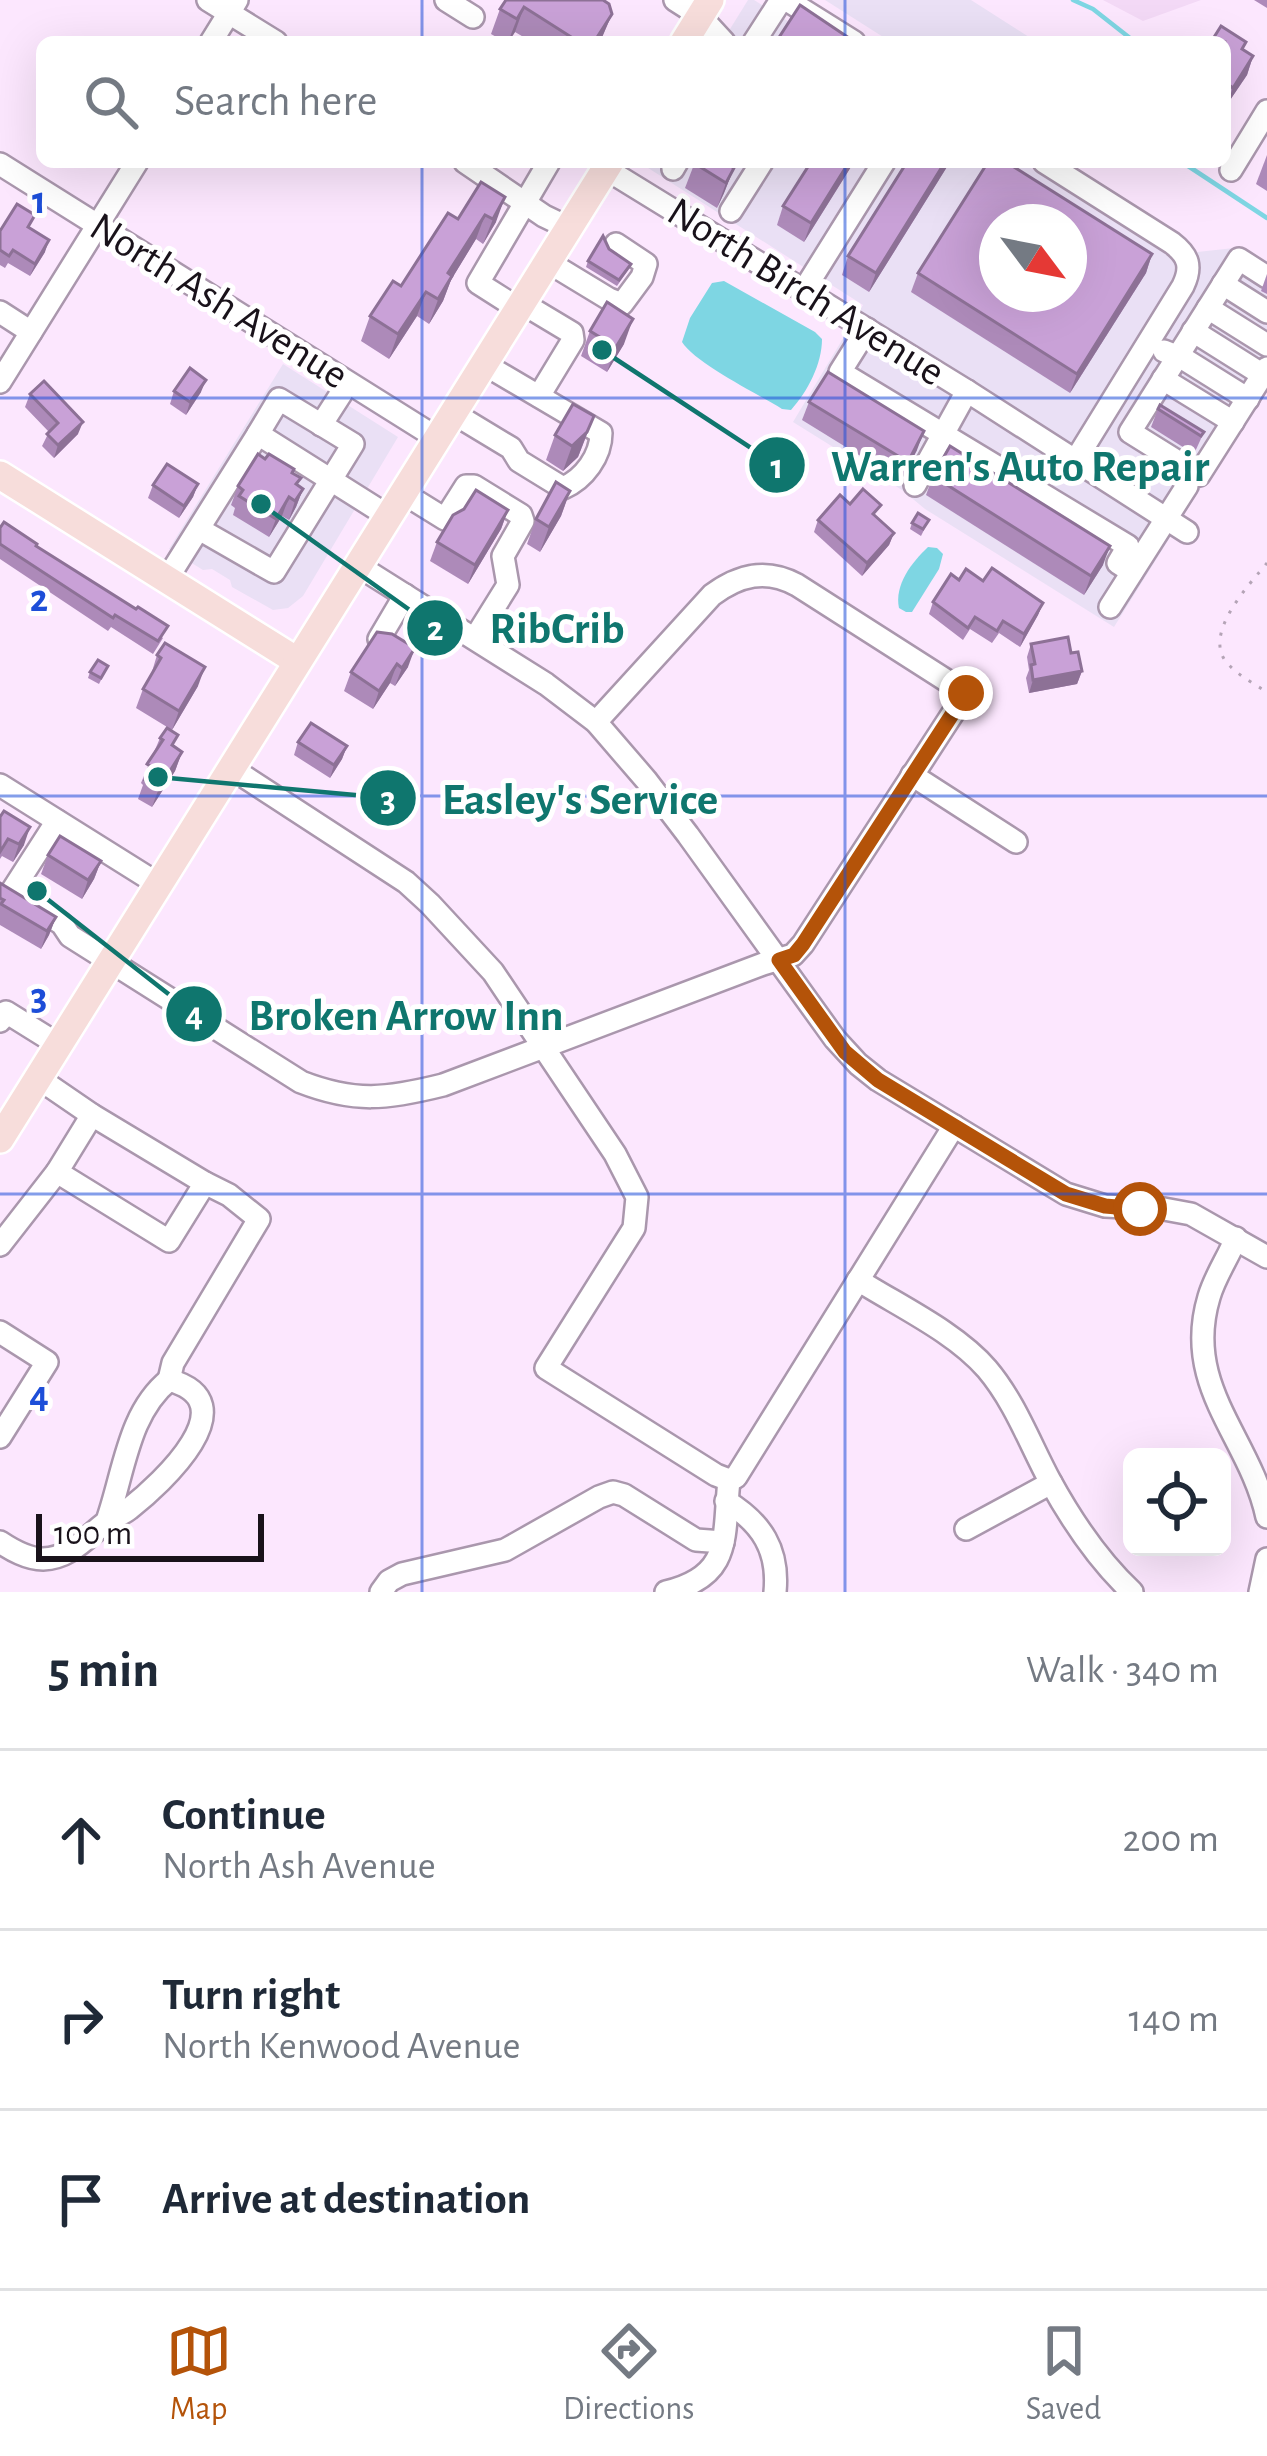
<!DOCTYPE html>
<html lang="en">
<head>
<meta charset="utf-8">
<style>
  body { margin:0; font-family:"Alegreya Sans",sans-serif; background:#f6f6f7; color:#1f2937 }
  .controls { position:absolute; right:36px; bottom:36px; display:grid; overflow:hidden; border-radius:18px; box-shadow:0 12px 48px #0002 }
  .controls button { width:108px; height:108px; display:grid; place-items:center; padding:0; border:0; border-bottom:3px solid #e0e1e3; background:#fff; color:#1f2937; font:60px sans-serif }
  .compass { position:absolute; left:979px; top:204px; width:108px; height:108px; border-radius:50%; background:#fff; box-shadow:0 12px 48px #0002; rotate:122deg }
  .scale { position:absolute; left:36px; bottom:30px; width:228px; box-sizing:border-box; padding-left:12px; border:6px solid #19121a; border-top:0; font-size:33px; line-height:42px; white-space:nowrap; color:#19121a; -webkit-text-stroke:9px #fff; paint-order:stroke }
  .stop { position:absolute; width:36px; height:36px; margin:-27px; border:9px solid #b45309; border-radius:50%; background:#fff }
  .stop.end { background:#b45309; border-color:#fff; box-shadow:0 3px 12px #0008 }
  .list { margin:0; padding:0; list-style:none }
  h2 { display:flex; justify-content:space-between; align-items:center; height:156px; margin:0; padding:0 48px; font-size:51px }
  h2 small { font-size:39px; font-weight:400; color:#747a83 }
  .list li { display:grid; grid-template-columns:78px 1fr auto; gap:36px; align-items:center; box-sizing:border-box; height:180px; padding:0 48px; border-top:3px solid #e0e1e3 }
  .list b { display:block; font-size:45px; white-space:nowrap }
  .list p { margin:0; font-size:39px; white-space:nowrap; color:#747a83 }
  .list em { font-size:39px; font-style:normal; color:#747a83 }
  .icon { flex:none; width:66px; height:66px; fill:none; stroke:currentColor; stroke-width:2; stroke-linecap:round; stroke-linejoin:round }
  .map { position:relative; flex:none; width:1267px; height:1592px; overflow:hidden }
  .search { position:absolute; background:#fff; box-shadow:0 12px 48px #0002; left:36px; right:36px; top:36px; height:132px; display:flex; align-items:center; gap:30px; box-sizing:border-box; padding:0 42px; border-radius:18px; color:#747a83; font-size:45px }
  .sheet { height:696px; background:#fff }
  nav { display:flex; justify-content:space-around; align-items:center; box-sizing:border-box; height:168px; border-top:3px solid #e0e1e3; background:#fff; font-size:33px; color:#747a83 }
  nav a { display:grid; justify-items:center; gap:6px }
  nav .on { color:#b45309 }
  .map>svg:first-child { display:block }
  .commercial { fill:#eae0f5; fill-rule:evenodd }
  .built { fill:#f3d9f6 }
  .water { fill:#7ed6e3 }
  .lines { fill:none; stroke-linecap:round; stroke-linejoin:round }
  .stream { stroke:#7ed6e3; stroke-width:4.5 }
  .minor-casing { stroke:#aa97ad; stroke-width:26 }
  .major-casing { stroke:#fff; stroke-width:32 }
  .path { stroke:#b4a4b6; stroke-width:3; stroke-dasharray:3 9; stroke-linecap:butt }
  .minor { stroke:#fff; stroke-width:21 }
  .major { stroke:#f7dddb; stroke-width:27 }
  .wall { fill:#ad8ab9 }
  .shaded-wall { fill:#8d7196 }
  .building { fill:#c9a1d7; stroke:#8d7196; stroke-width:3; fill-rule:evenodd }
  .route { stroke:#b45309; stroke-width:15 }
  .grid { fill:none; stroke:#1d4ed8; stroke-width:3; stroke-opacity:0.55 }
  .labels { text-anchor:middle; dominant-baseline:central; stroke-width:10; stroke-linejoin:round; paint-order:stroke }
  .street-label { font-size:42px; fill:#19121a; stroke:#fff }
  .grid-label { font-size:39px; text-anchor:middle; font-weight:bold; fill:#1d4ed8; stroke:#fff; stroke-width:10; stroke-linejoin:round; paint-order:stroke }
  .leader { fill:none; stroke:#0f766e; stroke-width:4.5 }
  .callout-dot { fill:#0f766e; stroke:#fff; stroke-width:4.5 }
  .mark-label { font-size:36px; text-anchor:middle; font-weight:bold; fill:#fff }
  .callout-label { font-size:45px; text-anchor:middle; font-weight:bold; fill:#0f766e; stroke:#fff; stroke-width:10; stroke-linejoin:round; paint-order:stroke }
</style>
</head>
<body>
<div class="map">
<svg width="1267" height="1592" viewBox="0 0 1267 1592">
  <rect width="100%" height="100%" fill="#fce7fe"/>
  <g class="commercial">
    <polygon points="748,0 754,0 822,42 722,42"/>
    <polygon points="825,0 971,0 1037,42 891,42"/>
    <path d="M647,162h374l149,93 64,-7 33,20v114l-153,245 -189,-118 -23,-19 -109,-68 70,-117 -218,-139zM997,222h72v72h-72z"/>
    <polygon points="283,364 398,437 303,596 288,608 273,610 232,587 230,580 212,569 203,570 169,549"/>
  </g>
  <polygon class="built" points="1103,0 1201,0 1143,21"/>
  <g class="water">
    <path d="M724,281l91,51 7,7c0,25 -14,52 -31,71l-9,-1c-24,-15 -87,-46 -100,-67l8,-24 22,-35z"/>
    <path d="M928,547l9,1 6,6 -4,15 -27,43h-6l-7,-4c-5,-23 13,-46 29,-61z"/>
  </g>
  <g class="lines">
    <g class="stream">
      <polyline points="1073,0 1093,9 1135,42"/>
      <polyline points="1182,162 1267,218"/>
    </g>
    <defs>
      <g id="minor">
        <polyline points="208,0 276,42"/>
        <polyline points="446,0 473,17"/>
        <polyline points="675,0 700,16 724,42"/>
        <polyline points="787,0 854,42"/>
        <polyline points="211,42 237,0"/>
        <polyline points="754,42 781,0"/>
        <polyline points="465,162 544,216 569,228"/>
        <path d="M1044,162l128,81c17,13 20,24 11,43l-108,175"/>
        <polyline points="0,164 437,438"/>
        <polyline points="606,169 967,391 1187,532"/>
        <polyline points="673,169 677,162"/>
        <polyline points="1231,170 1267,111"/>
        <polyline points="731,211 762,162"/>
        <polyline points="548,262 609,299 622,304 642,277 646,264 616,244"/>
        <polyline points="1267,277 1239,259 1130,432 1199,475 1267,368"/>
        <polyline points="1223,284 1267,312"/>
        <polyline points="804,290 884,162"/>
        <polyline points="522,303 572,333 573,340 539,396"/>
        <polyline points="1208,308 1267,345"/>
        <polyline points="519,309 478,283 549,162"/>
        <polyline points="0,312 31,332"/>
        <polyline points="867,329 840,372 1128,546 1118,563 1132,572"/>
        <polyline points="1193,331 1263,375"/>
        <polyline points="1164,351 1184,359 1248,399"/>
        <polyline points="1163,379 1233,422"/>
        <polyline points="0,382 137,162"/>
        <path d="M453,413l58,35 8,13 44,27c21,-9 38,-32 38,-55l-117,-69"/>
        <polyline points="321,425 348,383"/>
        <polyline points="915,485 967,391"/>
        <polyline points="403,493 445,519 466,486 474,486 521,515 523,521 503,556 508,585 475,638"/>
        <polyline points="199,529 274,572 353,444 279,399 258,434"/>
        <polyline points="357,565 546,684 596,722 646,780 688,835 835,1039 858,1064 878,1080 1066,1194 1105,1206 1164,1209 1191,1214 1267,1257"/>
        <polyline points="167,579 258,434 388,516"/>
        <polyline points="1110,607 1187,486"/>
        <polyline points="379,639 405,595"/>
        <polyline points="231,768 406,882 430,904 493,972 615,1154 637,1197 634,1228 546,1368 716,1475 729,1480"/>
        <polyline points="912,775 1016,842"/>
        <polyline points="0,785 158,884"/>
        <path d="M57,821l-45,70 50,33 8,12 231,146c54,21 86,17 142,3l320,-121 30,-9 10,-11 163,-251 -169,-108c-31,-17 -58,-10 -85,10l-116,127"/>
        <polyline points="0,1021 6,1012 59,1045"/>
        <polyline points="38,1078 92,1115 205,1183 229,1195 259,1219 173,1363 169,1380"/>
        <polyline points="92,1115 57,1172 169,1241 205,1183"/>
        <path d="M1236,1238c-8,20 -21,38 -27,59 -27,90 41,140 58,220"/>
        <polyline points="0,1245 57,1172"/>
        <path d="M858,1280c41,26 97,52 129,89 28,33 43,75 63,112 23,42 48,79 82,111"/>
        <polyline points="0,1332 47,1362 0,1437"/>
        <polyline points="729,1480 736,1477 954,1126"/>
        <path d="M726,1501c36,22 53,49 49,91"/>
        <polyline points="966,1529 1051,1483"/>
        <path d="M0,1542c12,8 27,17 43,17 27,-1 43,-21 62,-36 7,-6 17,-8 24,-14 33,-26 121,-107 40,-129 -41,33 -45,93 -62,141"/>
        <polyline points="381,1592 389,1581 402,1574 505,1550 599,1497 613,1492 624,1495 696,1540 723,1542"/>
        <path d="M666,1592c67,-16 57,-55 63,-112"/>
        <polyline points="1260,1592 1267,1559"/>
      </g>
      <g id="major">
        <polyline points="684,42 710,0"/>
        <polyline points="0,475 297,661"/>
        <polyline points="0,1139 610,162"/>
      </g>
    </defs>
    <use href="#minor" class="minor-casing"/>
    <use href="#major" class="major-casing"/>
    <path class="path" d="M1267,563c-18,22 -65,71 -40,100 11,12 27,21 40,29"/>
    <use href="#minor" class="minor"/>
    <use href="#major" class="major"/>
  </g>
  <g class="wall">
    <polygon points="506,0 612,14 600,42 532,42 515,32 509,42 505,42 491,34 500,9"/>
    <polygon points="1254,0 1267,0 1267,8"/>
    <polygon points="1225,42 1253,56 1247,75 1226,106"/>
    <polygon points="1267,155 1267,191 1256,184"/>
    <polygon points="695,162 736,162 724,193 717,208 685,188"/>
    <polygon points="854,162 804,242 777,225 783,206"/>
    <polygon points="907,162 950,162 869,292 842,275 848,256"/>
    <polygon points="481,182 496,222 483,244 476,239 451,280 443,301 429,324 417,316 389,359 361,341 370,316 401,286 458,219"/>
    <polygon points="30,228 45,252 30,276 8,263 5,268 0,265 0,231"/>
    <polygon points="609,249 628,270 617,286 586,267 588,261"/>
    <polygon points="1152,254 1146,273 1070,393 911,292 918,273"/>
    <polygon points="1267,274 1267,294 1261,291"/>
    <polygon points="590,331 624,344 607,372 581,356"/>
    <polygon points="174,391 201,392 186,415 170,404"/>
    <polygon points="30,394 78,434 54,458 42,446 49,432 25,407"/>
    <polygon points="809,402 917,450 901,481 802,420"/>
    <polygon points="1158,409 1204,432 1194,454 1151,427"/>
    <polygon points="594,416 578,457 563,471 546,460 555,435"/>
    <polygon points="293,473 298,485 303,489 296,507 289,520 282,516 269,537 233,515 235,508 231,505 238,486"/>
    <polygon points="933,476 1103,565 1084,595 926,495"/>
    <polygon points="198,484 193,497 179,518 148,498 153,485"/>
    <polygon points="570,491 561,516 540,552 527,544 536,519"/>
    <polygon points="850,504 876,517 894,533 889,545 862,576 814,532 818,520"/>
    <polygon points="508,510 501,529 468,584 430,561 437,542"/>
    <polygon points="929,520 921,536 910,529 912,523"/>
    <polygon points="0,528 36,547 163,638 153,654 111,627 108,631 0,559"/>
    <polygon points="959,580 983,581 1043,603 1038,615 1020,647 999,633 992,643 970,629 963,640 929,614 933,602"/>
    <polygon points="377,632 408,667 395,686 390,683 373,709 344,691 351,672"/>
    <polygon points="1031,644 1071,653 1082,671 1077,684 1029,693 1026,678 1029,670 1027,657"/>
    <polygon points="157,655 198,686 172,730 136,708 143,689 151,675"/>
    <polygon points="108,666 99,684 88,678 90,672"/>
    <polygon points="160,738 182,752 175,771 152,807 138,799 143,785 141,783"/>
    <polygon points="298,742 347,746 342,759 330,778 294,755"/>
    <polygon points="0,817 24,845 13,862 2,856 0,859"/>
    <polygon points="48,855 101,861 94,879 82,899 41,874"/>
    <polygon points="0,883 56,917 49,935 41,949 0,925"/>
  </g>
  <g class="shaded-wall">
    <polygon points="524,7 515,32 508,42 517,19"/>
    <polygon points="612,14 600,42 594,42"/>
    <polygon points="1253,56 1247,75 1226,106 1233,88"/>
    <polygon points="849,162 854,162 804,242 811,223"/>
    <polygon points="945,162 950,162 869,292 876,273"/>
    <polygon points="734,168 724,193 717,208 726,183"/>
    <polygon points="505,197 496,222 483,244 493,219"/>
    <polygon points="485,215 476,239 451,280 443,301 429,324 448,273"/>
    <polygon points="49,240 45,252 30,276 35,264"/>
    <polygon points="1152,254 1146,273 1070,393 1077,374"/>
    <polygon points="426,292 417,316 389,359 398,334"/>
    <polygon points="633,319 624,344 607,372 616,347"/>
    <polygon points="206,380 201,392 186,415 190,402"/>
    <polygon points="594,416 578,457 563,471 572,446"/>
    <polygon points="83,422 78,434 54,458 58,445"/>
    <polygon points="924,431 917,450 901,481 908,462"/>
    <polygon points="198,484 193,497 179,518 184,506"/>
    <polygon points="303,489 296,507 289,520 295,501"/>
    <polygon points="570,491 561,516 540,552 549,527"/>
    <polygon points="289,497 282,516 269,537 276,519"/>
    <polygon points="508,510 501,529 468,584 475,565"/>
    <polygon points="894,533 889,545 862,576 867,563"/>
    <polygon points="1110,546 1103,565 1084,595 1091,576"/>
    <polygon points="1043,603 1038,615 1020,647 1024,634"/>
    <polygon points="415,648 408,667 395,686 402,668"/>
    <polygon points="397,664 390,683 373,709 379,691"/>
    <polygon points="205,667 198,686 172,730 179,711"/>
    <polygon points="1082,671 1077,684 1029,693 1033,680"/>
    <polygon points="347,746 342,759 330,778 334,765"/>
    <polygon points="182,752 175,771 152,807 159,788"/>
    <polygon points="30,827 24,845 13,862 19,844"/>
    <polygon points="101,861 94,879 82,899 88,880"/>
    <polygon points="56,917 49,935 41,949 47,931"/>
  </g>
  <g class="building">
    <polygon points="506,0 603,0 609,4 612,14 594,42 579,42 524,7 517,19 500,9"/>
    <polygon points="800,5 855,42 776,42"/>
    <polygon points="1221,26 1246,42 1242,49 1253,56 1233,88 1225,82 1225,42 1211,42"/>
    <polygon points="729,162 728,165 734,168 726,183 694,163"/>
    <polygon points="811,162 849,162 811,223 783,206"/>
    <polygon points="907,162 945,162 876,273 848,256"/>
    <path d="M988,162h18l146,92 -75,120 -159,-101zM997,222h72v72h-72z"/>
    <polygon points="481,182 505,197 493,219 485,215 448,273 452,276 438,299 426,292 398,334 370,316 393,281 401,286 448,213 458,219"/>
    <polygon points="17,204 35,215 28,227 49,240 35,264 13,250 9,256 0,250 0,231"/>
    <polygon points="603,236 609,249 631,264 619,280 588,261"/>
    <polygon points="607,302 633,319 616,347 590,331"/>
    <polygon points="190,368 206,380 190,402 174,391"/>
    <polygon points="828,372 924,431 908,462 809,402"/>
    <polygon points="44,381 83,422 58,445 47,434 58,423 30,394"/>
    <polygon points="573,404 594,416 587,432 572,446 555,435"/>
    <polygon points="1160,405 1204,432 1201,436 1158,409"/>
    <polygon points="950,446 1110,546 1091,576 933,476"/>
    <polygon points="258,454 265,459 269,454 294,469 292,473 301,478 296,484 303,489 295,501 289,497 276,519 239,496 243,490 238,486"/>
    <polygon points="167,464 198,484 184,506 153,485"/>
    <polygon points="556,482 570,491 549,527 536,519"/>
    <polygon points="863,489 881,505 873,514 894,533 867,563 818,520 840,495 850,504"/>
    <polygon points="476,490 508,510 475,565 437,542 453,515 464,509"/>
    <polygon points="918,513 929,520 923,529 912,523"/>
    <polygon points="4,522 37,544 36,546 136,609 138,607 168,626 158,641 115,615 113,618 0,544 0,528"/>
    <polygon points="992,568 1043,603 1024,634 1003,621 997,631 975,617 968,628 933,602 951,574 959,580 966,569 983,581"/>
    <polygon points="377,632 392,634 415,648 402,668 397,664 379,691 351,672"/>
    <polygon points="1068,637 1071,653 1078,652 1082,671 1033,680 1031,665 1035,664 1031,644"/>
    <polygon points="165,643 205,667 179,711 143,689 161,658 157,655"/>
    <polygon points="98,660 108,666 101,678 90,672"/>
    <polygon points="311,723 347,746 334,765 298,742"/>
    <polygon points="167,728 178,735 172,745 182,752 159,788 145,780 153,768 147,764 163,740 160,738"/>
    <polygon points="4,811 30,827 19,844 8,839 0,852 0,817"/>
    <polygon points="60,836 101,861 88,880 48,855"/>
    <polygon points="0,883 56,917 47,931 1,904 4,900 0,898"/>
  </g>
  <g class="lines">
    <polyline class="route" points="966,693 803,944 794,955 779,960 845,1052 878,1080 1066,1194 1105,1206 1140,1209"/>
  </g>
  <path class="grid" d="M422,0v42M845,0v42M422,162v1430M845,162v1430M0,398h1267M0,796h1267M0,1194h1267"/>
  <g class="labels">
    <g class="street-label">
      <text transform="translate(806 292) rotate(32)">North Birch Avenue</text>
      <text transform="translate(219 301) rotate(32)">North Ash Avenue</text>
    </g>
  </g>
  <g class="grid-label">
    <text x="39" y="213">1</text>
    <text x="39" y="611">2</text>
    <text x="39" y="1009">3</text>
    <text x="39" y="1407">4</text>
  </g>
  <path class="leader" d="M602 350L777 465M261 504L435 628M158 777L388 798M37 891L194 1014"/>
  <g class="callout-dot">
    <circle cx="602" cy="350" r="12"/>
    <circle cx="261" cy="504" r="12"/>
    <circle cx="158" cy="777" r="12"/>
    <circle cx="37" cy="891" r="12"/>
    <circle cx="777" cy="465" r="30"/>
    <circle cx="435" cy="628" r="30"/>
    <circle cx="388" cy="798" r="30"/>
    <circle cx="194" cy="1014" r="30"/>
  </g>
  <g class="mark-label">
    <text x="777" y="478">1</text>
    <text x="435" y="640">2</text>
    <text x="388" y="811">3</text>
    <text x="194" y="1026">4</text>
  </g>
  <g class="callout-label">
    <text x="1020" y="481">Warren's Auto Repair</text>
    <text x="557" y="643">RibCrib</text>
    <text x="580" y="814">Easley's Service</text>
    <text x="406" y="1030">Broken Arrow Inn</text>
  </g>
</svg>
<div class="controls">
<button><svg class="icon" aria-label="locate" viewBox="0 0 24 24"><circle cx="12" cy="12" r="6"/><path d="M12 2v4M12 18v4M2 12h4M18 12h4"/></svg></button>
</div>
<svg class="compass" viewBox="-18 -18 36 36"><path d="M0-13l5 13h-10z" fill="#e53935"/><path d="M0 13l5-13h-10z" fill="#747a83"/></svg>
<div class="scale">100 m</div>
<div class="stop" style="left:1140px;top:1209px"></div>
<div class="stop end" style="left:966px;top:693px"></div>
<div class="search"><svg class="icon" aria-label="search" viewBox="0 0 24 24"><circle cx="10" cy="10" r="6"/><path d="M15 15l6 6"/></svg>Search here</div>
</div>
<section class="sheet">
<h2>5 min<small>Walk · 340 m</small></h2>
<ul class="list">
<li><svg class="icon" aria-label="ahead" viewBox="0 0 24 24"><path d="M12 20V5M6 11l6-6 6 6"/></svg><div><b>Continue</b><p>North Ash Avenue</p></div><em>200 m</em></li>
<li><svg class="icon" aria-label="right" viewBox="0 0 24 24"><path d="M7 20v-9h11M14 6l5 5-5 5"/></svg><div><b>Turn right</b><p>North Kenwood Avenue</p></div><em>140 m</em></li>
<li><svg class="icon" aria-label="arrive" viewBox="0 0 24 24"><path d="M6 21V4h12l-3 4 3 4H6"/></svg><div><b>Arrive at destination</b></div></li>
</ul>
</section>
<nav>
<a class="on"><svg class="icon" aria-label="map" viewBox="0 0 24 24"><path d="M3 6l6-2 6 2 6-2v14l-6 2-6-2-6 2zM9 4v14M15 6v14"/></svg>Map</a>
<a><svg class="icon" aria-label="directions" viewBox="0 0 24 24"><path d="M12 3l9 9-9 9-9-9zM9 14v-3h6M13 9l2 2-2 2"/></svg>Directions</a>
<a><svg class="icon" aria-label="saved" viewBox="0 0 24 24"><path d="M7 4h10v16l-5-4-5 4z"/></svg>Saved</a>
</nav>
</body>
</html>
